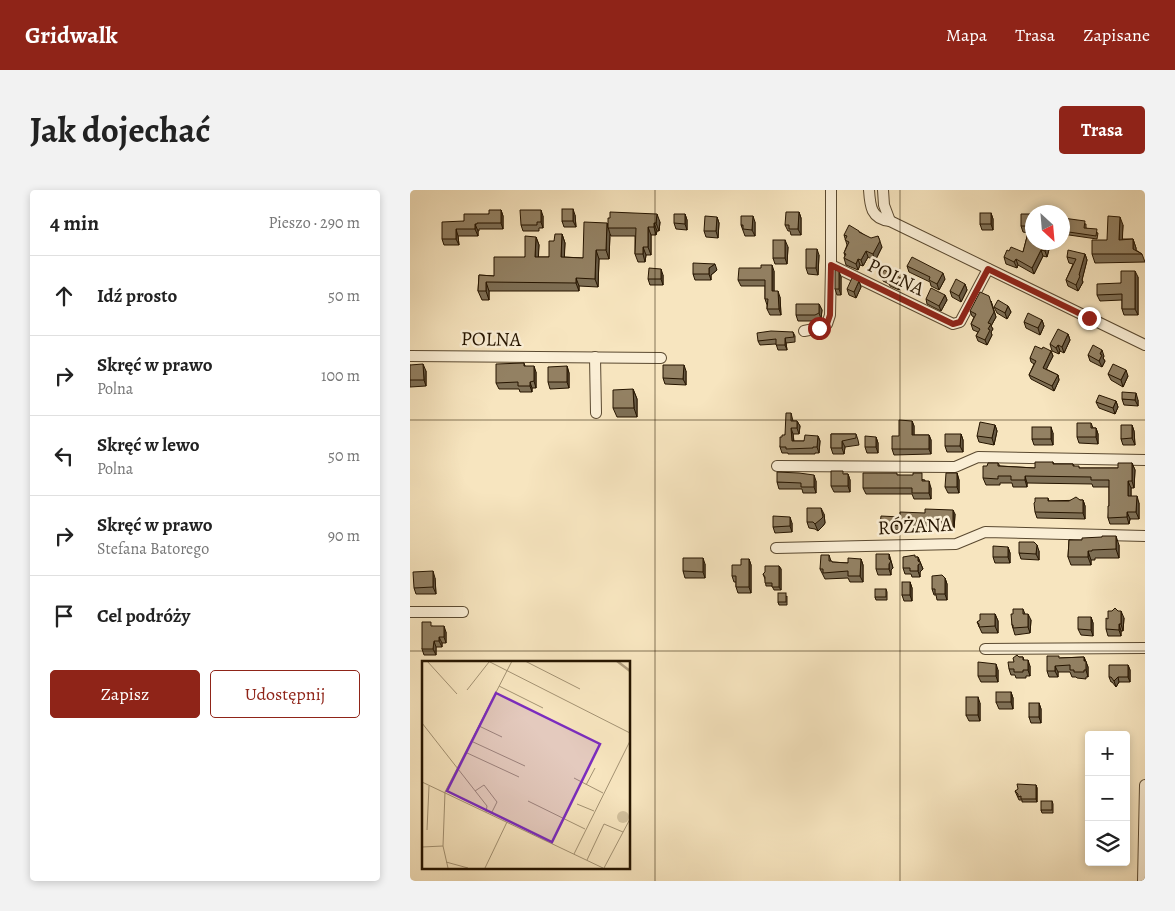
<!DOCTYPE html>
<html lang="pl">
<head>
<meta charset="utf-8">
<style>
  body { margin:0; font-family:Alegreya,serif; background:#f2f2f2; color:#222 }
  .controls { position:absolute; right:15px; bottom:15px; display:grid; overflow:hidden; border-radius:5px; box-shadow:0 2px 8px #0003 }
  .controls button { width:45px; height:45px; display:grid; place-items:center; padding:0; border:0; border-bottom:1px solid #e0e0e0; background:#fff; color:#222; font:25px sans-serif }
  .compass { position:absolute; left:615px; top:15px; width:45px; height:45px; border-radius:50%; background:#fff; box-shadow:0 2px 8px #0003; rotate:154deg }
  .stop { position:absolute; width:15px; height:15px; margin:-11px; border:4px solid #8f2418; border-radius:50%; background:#fff }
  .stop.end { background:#8f2418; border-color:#fff; box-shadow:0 1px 5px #0008 }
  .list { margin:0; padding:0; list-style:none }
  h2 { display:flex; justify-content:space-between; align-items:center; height:65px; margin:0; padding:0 20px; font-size:21px }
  h2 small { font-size:16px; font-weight:400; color:#767676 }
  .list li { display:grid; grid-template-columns:32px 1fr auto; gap:15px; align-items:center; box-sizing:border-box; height:80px; padding:0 20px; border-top:1px solid #e0e0e0 }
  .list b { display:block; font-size:19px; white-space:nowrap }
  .list p { margin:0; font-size:16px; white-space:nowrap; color:#767676 }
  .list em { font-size:16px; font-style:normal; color:#767676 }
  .actions { display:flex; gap:10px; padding:15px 20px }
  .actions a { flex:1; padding:11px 0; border:1px solid #8f2418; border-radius:5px; text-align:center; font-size:18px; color:#8f2418 }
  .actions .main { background:#8f2418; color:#fff }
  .icon { flex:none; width:28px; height:28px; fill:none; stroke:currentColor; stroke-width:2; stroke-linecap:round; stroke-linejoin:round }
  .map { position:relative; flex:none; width:735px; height:691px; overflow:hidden; border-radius:5px }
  header { display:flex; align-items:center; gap:30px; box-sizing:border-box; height:70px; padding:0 25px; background:#8f2418; color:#fff }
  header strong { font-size:24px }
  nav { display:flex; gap:28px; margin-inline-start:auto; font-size:18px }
  .intro { display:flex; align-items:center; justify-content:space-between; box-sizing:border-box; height:120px; padding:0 30px }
  h1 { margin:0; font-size:35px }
  .button { padding:12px 22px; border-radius:5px; background:#8f2418; color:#fff; font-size:18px; font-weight:700 }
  main { display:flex; gap:30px; padding:0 30px }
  aside { flex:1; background:#fff; border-radius:5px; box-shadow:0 2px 8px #0003 }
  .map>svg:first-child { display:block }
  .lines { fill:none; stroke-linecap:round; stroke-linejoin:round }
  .minor-casing { stroke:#5a4930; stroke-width:12 }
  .minor { stroke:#faeed5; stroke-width:10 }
  .wall { fill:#7e6f55; stroke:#261500 }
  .shaded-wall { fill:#675a45; stroke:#261500 }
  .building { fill:#938163; stroke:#261500 }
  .route { stroke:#8f2418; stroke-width:6 }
  .grid { fill:none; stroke:#261500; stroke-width:1; stroke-opacity:0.55 }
  .labels { text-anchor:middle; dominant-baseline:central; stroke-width:5; stroke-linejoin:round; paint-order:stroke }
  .street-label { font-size:20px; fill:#261500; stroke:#faeed5 }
  .inset-river { fill:none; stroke:#b09e7e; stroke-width:2.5 }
  .inset-road { fill:none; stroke:#a39273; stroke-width:1 }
  .view { fill:#7b2cbf; fill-opacity:0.15; stroke:#7b2cbf; stroke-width:2.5 }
  .inset-edge { fill:none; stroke:#261500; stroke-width:2.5 }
</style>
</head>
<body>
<header>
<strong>Gridwalk</strong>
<nav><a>Mapa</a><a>Trasa</a><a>Zapisane</a></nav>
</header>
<div class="intro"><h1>Jak dojechać</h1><a class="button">Trasa</a></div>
<main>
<aside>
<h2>4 min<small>Pieszo · 290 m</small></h2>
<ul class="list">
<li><svg class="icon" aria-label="ahead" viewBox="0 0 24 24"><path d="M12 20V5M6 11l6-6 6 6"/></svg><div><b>Idź prosto</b></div><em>50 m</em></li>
<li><svg class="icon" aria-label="right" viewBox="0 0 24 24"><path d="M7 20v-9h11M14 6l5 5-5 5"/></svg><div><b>Skręć w prawo</b><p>Polna</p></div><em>100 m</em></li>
<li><svg class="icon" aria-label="left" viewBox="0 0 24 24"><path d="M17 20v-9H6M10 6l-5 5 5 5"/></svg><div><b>Skręć w lewo</b><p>Polna</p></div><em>50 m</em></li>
<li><svg class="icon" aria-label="right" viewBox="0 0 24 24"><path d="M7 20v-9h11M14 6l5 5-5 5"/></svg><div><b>Skręć w prawo</b><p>Stefana Batorego</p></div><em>90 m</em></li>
<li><svg class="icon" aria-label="arrive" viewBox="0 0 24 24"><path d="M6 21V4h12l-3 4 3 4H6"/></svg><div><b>Cel podróży</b></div></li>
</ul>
<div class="actions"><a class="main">Zapisz</a><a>Udostępnij</a></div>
</aside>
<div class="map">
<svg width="735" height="691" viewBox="0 0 735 691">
  <rect width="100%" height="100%" fill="#f7e5bf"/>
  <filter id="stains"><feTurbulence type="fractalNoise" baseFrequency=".004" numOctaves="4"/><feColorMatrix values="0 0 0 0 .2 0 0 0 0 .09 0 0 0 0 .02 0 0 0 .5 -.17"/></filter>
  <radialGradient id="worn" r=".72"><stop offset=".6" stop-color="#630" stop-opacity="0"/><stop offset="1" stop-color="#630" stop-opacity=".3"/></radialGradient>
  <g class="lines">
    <defs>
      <g id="minor">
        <polyline points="421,0 421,75 543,134 550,132 578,79"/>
        <path d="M459,0c1,16 2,29 21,31l255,124"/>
        <polyline points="473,0 474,15 480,31"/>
        <polyline points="394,141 409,138 417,134 420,125 421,75"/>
        <polyline points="0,166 251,168"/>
        <polyline points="185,167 186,223"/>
        <polyline points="367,276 545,277 568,267 735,270"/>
        <polyline points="366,358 546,354 575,342 735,346"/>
        <polyline points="0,422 53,422"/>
        <polyline points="575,459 735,458"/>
        <polyline points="733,691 735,595"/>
      </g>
    </defs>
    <use href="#minor" class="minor-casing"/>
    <use href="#minor" class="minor"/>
  </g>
  <g class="wall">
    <polygon points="91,20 93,26 93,39 69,39 69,41 68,41 68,46 48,46 49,55 34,55 32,49 54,31 79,24"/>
    <polygon points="389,22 391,28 391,45 381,45 380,41 378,41 375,35"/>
    <polygon points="581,23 583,29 583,40 572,40 570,34"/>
    <polygon points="275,24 277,30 277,40 266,39 264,33"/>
    <polygon points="622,24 622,52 641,52 637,67 633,66 624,84 608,75 607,78 596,74 594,67 613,62 618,43 613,42 611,36"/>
    <polygon points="165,25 166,37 154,37 152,31"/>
    <polygon points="133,26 133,38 129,38 129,41 113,41 111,35"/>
    <polygon points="307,27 309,33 308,48 296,47 294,41"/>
    <polygon points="652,30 676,34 676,38 688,43 687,49 652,44"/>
    <polygon points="250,32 249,41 247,41 246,45 241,45 241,65 236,65 235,72 228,72 225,64 225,46 201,46 200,44 199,69 189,69 188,97 169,96 169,101 79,101 79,110 72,110 68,101 69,85 84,86 115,67 126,47 129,55 128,67 139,67 144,51 152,44 155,53 154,67 173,68 197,33 198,35"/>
    <polygon points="345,32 345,46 335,46 331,35"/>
    <polygon points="713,35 712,49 723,49 726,58 726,60 732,64 735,72 685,73 682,64"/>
    <polygon points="450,42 472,57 465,71 458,67 453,76 450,75 448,80 436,75 434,68 435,66 434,63 437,55 434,45"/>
    <polygon points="378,57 377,74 365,74 363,68"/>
    <polygon points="675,64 677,70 672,90 673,92 668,101 658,96 656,90 663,74 659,73 657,67"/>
    <polygon points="409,65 408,85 398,84 396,78"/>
    <polygon points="497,76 535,89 529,100 521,96 520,92 499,82"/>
    <polygon points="307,80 301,85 301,90 285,90 283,84"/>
    <polygon points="364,81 364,101 370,107 371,125 360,125 357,119 357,115 355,109 355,96 331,96 328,90"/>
    <polygon points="253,85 253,95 240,95 238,89"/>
    <polygon points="471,86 492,93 489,100 480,96 479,94 473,91"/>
    <polygon points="431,87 431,105 427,105 425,99"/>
    <polygon points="728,87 728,125 714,125 712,119 712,110 690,111 687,105 711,93"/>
    <polygon points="449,91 451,97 446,108 439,105 437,99"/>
    <polygon points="555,94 557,100 551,112 542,107 540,101"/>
    <polygon points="535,105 537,110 531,121 517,114 516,109"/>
    <polygon points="581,111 586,127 581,136 583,139 581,142 582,145 577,155 568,151 566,146 568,142 563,140 561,134 564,127 562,126 560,121"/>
    <polygon points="409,114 412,120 411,129 407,131 388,131 386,125"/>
    <polygon points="598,116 601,122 597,129 587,123 584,117"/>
    <polygon points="632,130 634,136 630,145 616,138 614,132"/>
    <polygon points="383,142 385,146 385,152 376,153 377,160 368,160 366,154 350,155 348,151"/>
    <polygon points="658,144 660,150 654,163 650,161 649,164 642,161 640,154"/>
    <polygon points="632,159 641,161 643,166 636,179 648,185 649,190 644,201 621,189 619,185 624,174 621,172 620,168"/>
    <polygon points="678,165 694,166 693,168 695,171 692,177 680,171"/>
    <polygon points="114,173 115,176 126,182 126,198 122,198 122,202 110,202 109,199 89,199 86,193"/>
    <polygon points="0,175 16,181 16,196 0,197"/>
    <polygon points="157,176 159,183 159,198 140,199 138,192"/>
    <polygon points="276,181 276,195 255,194 253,188"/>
    <polygon points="698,184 718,186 713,197 701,190"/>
    <polygon points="223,199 227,209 227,227 207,227 203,218"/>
    <polygon points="712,209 728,210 728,216 714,215"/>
    <polygon points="706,211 708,217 705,224 689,218 686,212"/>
    <polygon points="381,223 383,231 387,231 390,236 389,244 383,244 384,251 394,251 408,246 410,251 409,263 405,263 405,264 378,264 378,263 372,263 370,257 372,247 375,245"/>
    <polygon points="502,231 504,236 504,245 519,245 521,250 521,264 484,265 482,259 489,246"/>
    <polygon points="681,233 683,238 686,238 688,244 688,254 669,253 667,247"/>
    <polygon points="585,235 587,241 584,255 569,252 567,246"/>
    <polygon points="722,235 724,241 725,255 713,255 711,249"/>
    <polygon points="643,243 643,255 624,255 622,249"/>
    <polygon points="421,244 446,244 448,250 449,255 435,257 434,264 423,264 421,258"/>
    <polygon points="551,244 553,250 553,262 537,262 535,256"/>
    <polygon points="466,247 468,253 468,263 457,263 455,257"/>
    <polygon points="643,272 644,274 663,274 664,276 670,278 708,278 722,273 725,280 724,298 721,298 721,306 729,313 729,329 720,329 719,334 700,334 698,328 699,316 699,297 683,297 682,294 617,293 617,297 603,297 602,293 590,293 590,295 576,295 573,288 588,273 590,276 625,278"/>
    <polygon points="547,283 549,290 549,303 538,303 535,297"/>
    <polygon points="434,284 438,284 440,290 440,302 424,302 421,296"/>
    <polygon points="488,285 515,290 515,291 521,298 521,309 504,309 502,304 456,304 453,298"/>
    <polygon points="406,291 406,303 393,303 392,299 369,299 367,292"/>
    <polygon points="638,308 639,311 673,310 675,316 675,329 627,328 625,322"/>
    <polygon points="414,324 415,333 413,336 408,341 405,339 399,338 397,332"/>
    <polygon points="545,324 544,340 533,340 531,336 505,336 505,340 472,340 470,335 490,327"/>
    <polygon points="382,333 382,342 365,343 363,337"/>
    <polygon points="659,350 709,355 709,368 685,368 685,370 681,370 681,375 661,375 658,367"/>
    <polygon points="598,357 600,363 600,373 585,373 583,367"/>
    <polygon points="629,361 629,370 611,369 609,363"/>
    <polygon points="479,364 483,378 481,380 481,385 468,385 466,379"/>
    <polygon points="419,365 421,371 422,372 438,373 451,369 453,375 453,392 440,392 438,388 415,389 410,379"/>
    <polygon points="506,367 508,367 513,379 510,382 510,387 502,387 501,384 495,384 493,378"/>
    <polygon points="339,369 341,375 341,403 328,403 326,397 326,392 324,392 322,386 331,375"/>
    <polygon points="295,374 295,388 275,388 273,381"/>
    <polygon points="369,376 371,379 371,400 364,400 362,396 356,396 355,389 353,384 355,382"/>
    <polygon points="25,388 26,404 6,404 4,398"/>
    <polygon points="535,388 537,394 537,410 527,410 526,405 524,405 522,399"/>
    <polygon points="500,392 502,398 502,411 494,411 492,405"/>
    <polygon points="476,399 477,402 477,410 466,410 465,407"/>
    <polygon points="377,406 377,415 369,415 368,412"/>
    <polygon points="613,419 615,424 621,430 620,443 605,445 602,435 603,424"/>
    <polygon points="585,424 588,431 588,443 572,443 567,432"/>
    <polygon points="681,427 683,433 683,446 671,445 668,439"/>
    <polygon points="714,428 713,441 711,441 711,446 698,446 696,439"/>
    <polygon points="22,436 36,442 36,453 32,453 32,457 26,457 26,465 14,465 12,459"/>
    <polygon points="609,467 613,467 614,470 620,476 620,486 616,486 616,488 606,488 605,485 601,485 599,479 604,472"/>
    <polygon points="674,467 678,477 678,487 676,487 676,489 667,488 666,487 662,487 660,482 648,482 648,487 639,487 637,481 650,468"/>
    <polygon points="718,475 720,480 720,492 709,492 706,497 702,492 701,492 699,487"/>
    <polygon points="588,480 588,492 571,492 568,486"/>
    <polygon points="601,502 603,508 603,519 589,519 586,512"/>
    <polygon points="570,513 570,531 559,531 556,525"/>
    <polygon points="629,513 631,519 631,533 621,533 619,527"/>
    <polygon points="626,595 627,598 627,612 612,612 612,610 609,610 605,601"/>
    <polygon points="642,611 643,614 643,623 632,623 631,620"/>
  </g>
  <g class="shaded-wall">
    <polygon points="163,19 165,25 166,37 163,31"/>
    <polygon points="91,20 93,26 93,39 91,33"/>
    <polygon points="131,20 133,26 133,38 131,32"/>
    <polygon points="389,22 391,28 391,45 388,39"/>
    <polygon points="581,23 583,29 583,40 581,34"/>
    <polygon points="247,24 250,32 249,41 246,33"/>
    <polygon points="275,24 277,30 277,40 275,34"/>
    <polygon points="343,26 345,32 345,46 342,40"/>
    <polygon points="307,27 309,33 308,48 306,41"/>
    <polygon points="710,27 713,35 712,58 709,50"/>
    <polygon points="197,33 200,44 199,69 196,60"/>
    <polygon points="244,33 247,41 246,45 244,37"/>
    <polygon points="65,34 68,41 68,46 65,39"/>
    <polygon points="238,37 241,45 241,65 238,57"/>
    <polygon points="46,39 48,46 49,55 46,49"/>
    <polygon points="152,44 155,53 154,76 151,67"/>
    <polygon points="468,46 472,57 465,71 463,64"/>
    <polygon points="126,47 129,55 128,76 125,67"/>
    <polygon points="723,49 726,58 726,64 723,59"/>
    <polygon points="375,50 378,57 377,74 375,68"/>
    <polygon points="637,52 641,52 637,67 635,61"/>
    <polygon points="233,57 236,65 235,72 233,64"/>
    <polygon points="407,59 409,65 408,85 406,78"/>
    <polygon points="186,60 189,69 188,97 185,89"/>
    <polygon points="631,60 633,66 624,84 622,78"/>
    <polygon points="456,61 458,67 453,76 451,70"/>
    <polygon points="675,64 677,70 672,90 673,92 668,101 666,95"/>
    <polygon points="448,69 450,75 448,80 446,74"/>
    <polygon points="606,69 608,75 607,78 604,72"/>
    <polygon points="305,74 307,80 301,85 301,90 299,84 299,78"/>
    <polygon points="362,75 364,81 364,107 362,101"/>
    <polygon points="251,79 253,85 253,95 251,89"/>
    <polygon points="429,81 431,87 431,105 429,99"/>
    <polygon points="725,81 728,87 728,125 725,119"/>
    <polygon points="533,83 535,89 529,100 527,94"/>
    <polygon points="166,88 169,96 169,101 166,93"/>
    <polygon points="491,88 492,93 489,100 487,95"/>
    <polygon points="449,91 451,97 446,108 444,102"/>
    <polygon points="76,92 79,101 79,110 76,101"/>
    <polygon points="555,94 557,100 551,112 549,106"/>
    <polygon points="368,101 370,107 371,125 369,119"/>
    <polygon points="535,105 537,110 531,121 529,116"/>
    <polygon points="581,111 586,127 581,136 583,139 581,142 582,145 577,155 575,150 578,133"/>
    <polygon points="409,114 412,120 411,129 409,123"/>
    <polygon points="598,116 601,122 597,129 595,123"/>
    <polygon points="632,130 634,136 630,145 628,138"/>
    <polygon points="658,144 660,150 654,163 652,157"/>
    <polygon points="375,148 376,153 377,160 375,155"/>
    <polygon points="648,155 650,161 649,164 646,158"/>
    <polygon points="692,160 694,166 693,168 695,171 692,177 689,171 690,164"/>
    <polygon points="641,161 643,166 635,182 633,178"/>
    <polygon points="13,174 16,181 16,196 14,190"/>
    <polygon points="274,175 276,181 276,195 273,189"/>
    <polygon points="124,176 126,182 126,198 124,191"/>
    <polygon points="157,176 159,183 159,198 157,192"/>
    <polygon points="716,180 718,186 713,197 711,190"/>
    <polygon points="648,185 649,190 644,201 642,196"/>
    <polygon points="120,192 122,198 122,202 120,196"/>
    <polygon points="223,199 227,209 227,227 224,218"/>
    <polygon points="726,203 728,210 728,216 725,210"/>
    <polygon points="706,211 708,217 705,224 703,218"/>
    <polygon points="387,231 390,236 389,244 387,238"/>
    <polygon points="502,231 504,236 504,250 502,245"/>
    <polygon points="585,235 587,241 584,255 582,248"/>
    <polygon points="722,235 724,241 725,255 722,248"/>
    <polygon points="641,237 643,243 643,255 641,249"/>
    <polygon points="381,238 383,244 384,257 382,251"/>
    <polygon points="686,238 688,244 688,254 686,247"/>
    <polygon points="551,244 553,250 553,262 550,256"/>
    <polygon points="519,245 521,250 521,264 519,259"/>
    <polygon points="408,246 410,251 409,263 407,257"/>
    <polygon points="466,247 468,253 468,263 466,257"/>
    <polygon points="432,251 435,257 434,264 432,258"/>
    <polygon points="722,273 725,280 724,298 722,291"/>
    <polygon points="547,283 549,290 549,303 547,297"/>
    <polygon points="438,284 440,290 440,302 438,296"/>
    <polygon points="404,285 406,291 406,303 404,297"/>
    <polygon points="615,286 617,293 617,297 615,290"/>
    <polygon points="519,291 521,298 521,309 519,303"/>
    <polygon points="718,291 721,298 721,313 718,306"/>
    <polygon points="727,306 729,313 729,329 726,322"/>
    <polygon points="673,310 675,316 675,329 673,323"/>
    <polygon points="411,318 414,324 415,333 413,336 408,341 405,334"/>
    <polygon points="543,320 545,324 544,340 543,336"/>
    <polygon points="717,322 720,329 719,334 717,327"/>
    <polygon points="380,327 382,333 382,342 380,336"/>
    <polygon points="706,346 709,355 709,368 706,359"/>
    <polygon points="627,355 629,361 629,370 626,364"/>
    <polygon points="598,357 600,363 600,373 598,367"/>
    <polygon points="678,361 681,370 681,375 678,367"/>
    <polygon points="479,364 483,378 481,380 481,385 479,379"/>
    <polygon points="508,367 513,379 510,382 510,387 508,381"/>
    <polygon points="293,368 295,374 295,388 293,382"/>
    <polygon points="339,369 341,375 341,403 339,397"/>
    <polygon points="451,369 453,375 453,392 450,386"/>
    <polygon points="369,376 371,379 371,400 369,397"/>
    <polygon points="23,381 25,388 26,404 23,397"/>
    <polygon points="535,388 537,394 537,410 535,404"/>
    <polygon points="500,392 502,398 502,411 500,405"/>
    <polygon points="711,421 714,428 713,441 711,434"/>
    <polygon points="585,424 588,431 588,443 585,436"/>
    <polygon points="618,424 621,430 620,443 618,437"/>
    <polygon points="681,427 683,433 683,446 681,440"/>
    <polygon points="709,434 711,441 711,446 709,440"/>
    <polygon points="34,436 36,442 36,453 34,447"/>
    <polygon points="29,447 32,453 32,457 29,451"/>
    <polygon points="24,451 26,457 26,465 23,459"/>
    <polygon points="674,467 678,477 678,487 676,480"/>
    <polygon points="618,470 620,476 620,486 618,480"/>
    <polygon points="586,474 588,480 588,492 586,486"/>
    <polygon points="718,475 720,480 720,492 718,487"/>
    <polygon points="645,476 648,482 648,487 645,481"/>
    <polygon points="708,487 709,492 706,497 704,491"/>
    <polygon points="601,502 603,508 603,519 601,512"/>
    <polygon points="568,507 570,513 570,531 568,525"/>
    <polygon points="629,513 631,519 631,533 629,527"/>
    <polygon points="626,595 627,598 627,612 626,609"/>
  </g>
  <g class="building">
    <rect x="152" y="19" width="11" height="12"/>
    <polygon points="79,20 91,20 91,33 67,33 67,34 65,34 65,39 46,39 46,49 32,49 32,32 54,31 54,24 79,24"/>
    <polygon points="110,20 131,20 131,32 127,32 127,35 111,35"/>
    <polygon points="200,22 247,24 246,33 244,33 244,37 238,37 238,57 233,57 233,64 225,64 226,38 198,38 198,28 200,28"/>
    <polygon points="376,22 389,22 388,39 379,39 379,35 375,35"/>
    <rect x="570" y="23" width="11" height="11"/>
    <polygon points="264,24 275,24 275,34 264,33"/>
    <polygon points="611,24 622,24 622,52 637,52 635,61 631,60 622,78 606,69 604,72 594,67 597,60 599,61 601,57 613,62 619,39 617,39 617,36 611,36"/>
    <polygon points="295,26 307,27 306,41 294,41"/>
    <polygon points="331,26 343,26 342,40 333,39 333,35 331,35"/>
    <polygon points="698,26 710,27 709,50 723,49 723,59 732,64 682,64 682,50 697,50"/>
    <polygon points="653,28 675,31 674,38 687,39 686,46 652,41"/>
    <polygon points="174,32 197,33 196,60 186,60 185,89 166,88 166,93 76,92 76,101 68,101 69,85 84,86 84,67 115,67 115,46 126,47 125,67 139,67 139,51 144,51 145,44 152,44 151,67 173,68"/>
    <polygon points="439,35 449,41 449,42 461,48 468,46 470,51 463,64 456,61 451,70 448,69 446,74 434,68 436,64 434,63 439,52 435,50 437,46 434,45"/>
    <rect x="363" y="50" width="12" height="18"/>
    <polygon points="396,59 407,59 406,78 396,78"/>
    <polygon points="658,60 675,64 669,85 670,86 666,95 656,90 666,69 657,67"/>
    <polygon points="502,67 533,83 527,94 519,90 520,87 497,76"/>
    <polygon points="283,73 305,74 299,78 299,84 283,84"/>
    <polygon points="351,75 362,75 362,101 368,101 369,119 357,119 358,109 355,109 355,90 328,90 329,78 351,78"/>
    <polygon points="239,78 251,79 251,89 238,89"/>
    <polygon points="425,80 429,81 429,99 425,99"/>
    <polygon points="474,80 491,88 487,95 478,91 479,90 471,86"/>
    <polygon points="711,81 725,81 725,119 712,119 712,104 687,105 687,94 711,93"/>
    <polygon points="442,88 449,91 444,102 437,99"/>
    <polygon points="546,89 555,94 549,106 540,101"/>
    <polygon points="521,98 535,105 529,116 516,109"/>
    <polygon points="570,102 579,106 584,122 578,133 581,134 578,139 580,140 575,150 566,146 570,139 561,134 566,124 560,121"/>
    <polygon points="588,110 598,116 595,123 584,117"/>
    <polygon points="386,114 409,114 409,123 405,125 386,125"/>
    <polygon points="618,123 632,130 628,138 614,132"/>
    <polygon points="648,139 658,144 652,157 648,155 646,158 640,154"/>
    <polygon points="361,141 383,142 384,147 375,148 375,155 366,155 366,149 348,151 347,143"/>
    <polygon points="683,155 692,160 690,164 692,165 689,171 678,165"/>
    <polygon points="625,156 632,159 633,157 641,161 633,178 648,185 642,196 619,185 626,171 620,168"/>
    <polygon points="114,173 114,176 124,176 124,191 120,192 120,196 108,196 108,192 86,193 86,174"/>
    <polygon points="13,174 14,190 0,190 0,175"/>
    <polygon points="703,174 716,180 711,190 698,184"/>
    <polygon points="253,175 274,175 273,189 253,188"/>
    <polygon points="157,176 157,192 138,192 138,177"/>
    <polygon points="223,199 224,218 203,218 203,200"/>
    <polygon points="712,202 726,203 725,210 712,209"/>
    <polygon points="689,205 706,211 703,218 686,212"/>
    <polygon points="376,223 381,223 381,231 387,231 387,238 381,238 382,251 394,251 395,245 408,246 407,257 403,257 403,258 376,259 376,257 370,257 370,247 372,247 372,245 375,245"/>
    <polygon points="489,230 502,231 502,245 519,245 519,259 482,259 482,246 489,246"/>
    <polygon points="570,232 585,235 582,248 567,246"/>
    <polygon points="667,233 681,233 681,238 686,238 686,247 667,247"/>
    <polygon points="711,235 722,235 722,248 711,249"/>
    <rect x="622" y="237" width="19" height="12"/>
    <polygon points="421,244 446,244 446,248 432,251 432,258 421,258"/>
    <polygon points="535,244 551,244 550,256 535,256"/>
    <polygon points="455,246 466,247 466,257 455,257"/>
    <polygon points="625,272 643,272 643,274 663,274 663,276 669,276 669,278 708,278 708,273 722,273 722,291 718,291 718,306 727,306 726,322 717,322 717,327 698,328 698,316 699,316 699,290 681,290 681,287 615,286 615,290 601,290 601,286 588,286 588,289 573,288 573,276 577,276 578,273 588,273 588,276 625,278"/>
    <polygon points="421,281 433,281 433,284 438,284 438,296 421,296"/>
    <polygon points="367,282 389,283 404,285 404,297 391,297 391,293 367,292"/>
    <polygon points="453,283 487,283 487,285 503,285 503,283 512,283 512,291 519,291 519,303 502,303 502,298 453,298"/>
    <polygon points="536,283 547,283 547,297 535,297"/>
    <polygon points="666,307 670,310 673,310 673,323 625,322 624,313 625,312 625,308 638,308 638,311 659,311"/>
    <polygon points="397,318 411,318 413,327 411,329 405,334 403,332 397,332"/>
    <polygon points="515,319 543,320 543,336 531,335 531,331 503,331 503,336 470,335 471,326 490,327 490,322 515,323"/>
    <polygon points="363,326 380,327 380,336 363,337"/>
    <polygon points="692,346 706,346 706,359 682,360 682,361 678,361 678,367 658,367 659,350 672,350 672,348 692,347"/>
    <polygon points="609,352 624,352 627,355 626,364 609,363"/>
    <polygon points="583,356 598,357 598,367 583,367"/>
    <polygon points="466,364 479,364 479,369 481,371 479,374 479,379 466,379"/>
    <polygon points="411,365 419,365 419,371 422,371 422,372 438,373 438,368 451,369 450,386 438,386 438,381 413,383 413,379 410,379"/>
    <polygon points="505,365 505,367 508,367 508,371 511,373 508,375 508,381 500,381 500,378 493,378 493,367"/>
    <polygon points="273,368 293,368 293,382 273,381"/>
    <polygon points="331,369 339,369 339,397 326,397 326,386 322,386 322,375 331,375"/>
    <polygon points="355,376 369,376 369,397 362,397 362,393 355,393 355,387 353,384 355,382"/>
    <polygon points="23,381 23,397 4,398 3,382"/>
    <polygon points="532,385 535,388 535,404 525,404 525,399 522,399 522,386"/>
    <rect x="492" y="392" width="8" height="13"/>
    <rect x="465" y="399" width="11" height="8"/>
    <rect x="368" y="403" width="8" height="9"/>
    <polygon points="705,418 708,421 711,421 711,434 709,434 709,440 696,439 696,428 698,429 698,421 702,421"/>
    <polygon points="603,419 613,419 613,424 618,424 618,437 603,438 603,435 602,435 601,424 603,424"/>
    <polygon points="570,424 585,424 585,436 569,437 569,434 567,432 570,430"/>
    <polygon points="668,427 681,427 681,440 668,439"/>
    <polygon points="12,432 21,432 21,436 34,436 34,447 29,447 29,451 24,451 23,459 12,459"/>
    <polygon points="607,465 609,467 613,467 613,470 618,470 618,480 613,480 613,482 604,482 604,479 599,479 598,472 604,472 603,468"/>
    <polygon points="637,466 649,466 649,468 674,467 674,471 676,471 676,480 674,480 674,482 664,482 664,480 660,480 660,475 645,476 645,481 637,481"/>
    <polygon points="568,472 586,474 586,486 568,486"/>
    <polygon points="699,475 718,475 718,487 708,487 704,491 701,487 699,487"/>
    <rect x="586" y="502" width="15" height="10"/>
    <rect x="556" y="507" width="12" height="18"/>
    <rect x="619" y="513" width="10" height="14"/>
    <rect x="690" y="543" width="13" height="2"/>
    <polygon points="607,594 626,595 626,609 611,609 611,606 608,607 608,604 605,601 608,599"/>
    <rect x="631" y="611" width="11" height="9"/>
  </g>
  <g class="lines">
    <polyline class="route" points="409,138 417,134 420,125 421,75 543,134 550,132 578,79 679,128"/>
  </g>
  <path class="grid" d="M245,0v691M490,0v691M0,230h735M0,461h735"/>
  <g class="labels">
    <g class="street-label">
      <text transform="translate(486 87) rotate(26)">POLNA</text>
      <text transform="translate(81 149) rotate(1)">POLNA</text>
      <text transform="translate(505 336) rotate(-3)">RÓŻANA</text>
    </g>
  </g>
  <g transform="translate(12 471)">
    <rect width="208" height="208" fill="#f7e5bf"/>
    <path d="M195 156a6 6 0 1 1 12 0a6 6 0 1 1-12 0Z" fill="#d3c29f"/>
    <path class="inset-river" d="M195,0l13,10"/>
    <path class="inset-road" d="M5,0l30,33M66,0l142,72M103,0l55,28M77,25l44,22M45,29l22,-28M0,62l65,83 -1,6M57,65l23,11M49,80l54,25M43,91l54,25M152,117l29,15M0,121l181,86M164,124l9,-17M53,130l9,-6 13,17 -6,12M23,131l67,-131M23,131l-2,54 5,22M106,140l57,28M155,143l17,7M5,169l2,-44M0,186l21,-1M152,193l56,-113M165,199l17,-36 19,8M24,201l22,6M63,207l22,-46M182,207l26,-49"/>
    <path class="view" d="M74,32l104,51 -48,98 -105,-51z"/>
    <rect width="208" height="208" class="inset-edge"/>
  </g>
  <rect width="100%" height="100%" filter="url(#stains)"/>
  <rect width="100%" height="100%" fill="url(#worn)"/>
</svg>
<div class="controls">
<button>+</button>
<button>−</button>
<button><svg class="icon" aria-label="layers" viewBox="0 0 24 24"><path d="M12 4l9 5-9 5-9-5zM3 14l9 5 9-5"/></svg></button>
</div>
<svg class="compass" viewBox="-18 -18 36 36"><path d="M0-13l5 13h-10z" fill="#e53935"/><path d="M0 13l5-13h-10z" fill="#767676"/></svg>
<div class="stop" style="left:409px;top:138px"></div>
<div class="stop end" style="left:679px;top:128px"></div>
</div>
</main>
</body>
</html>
